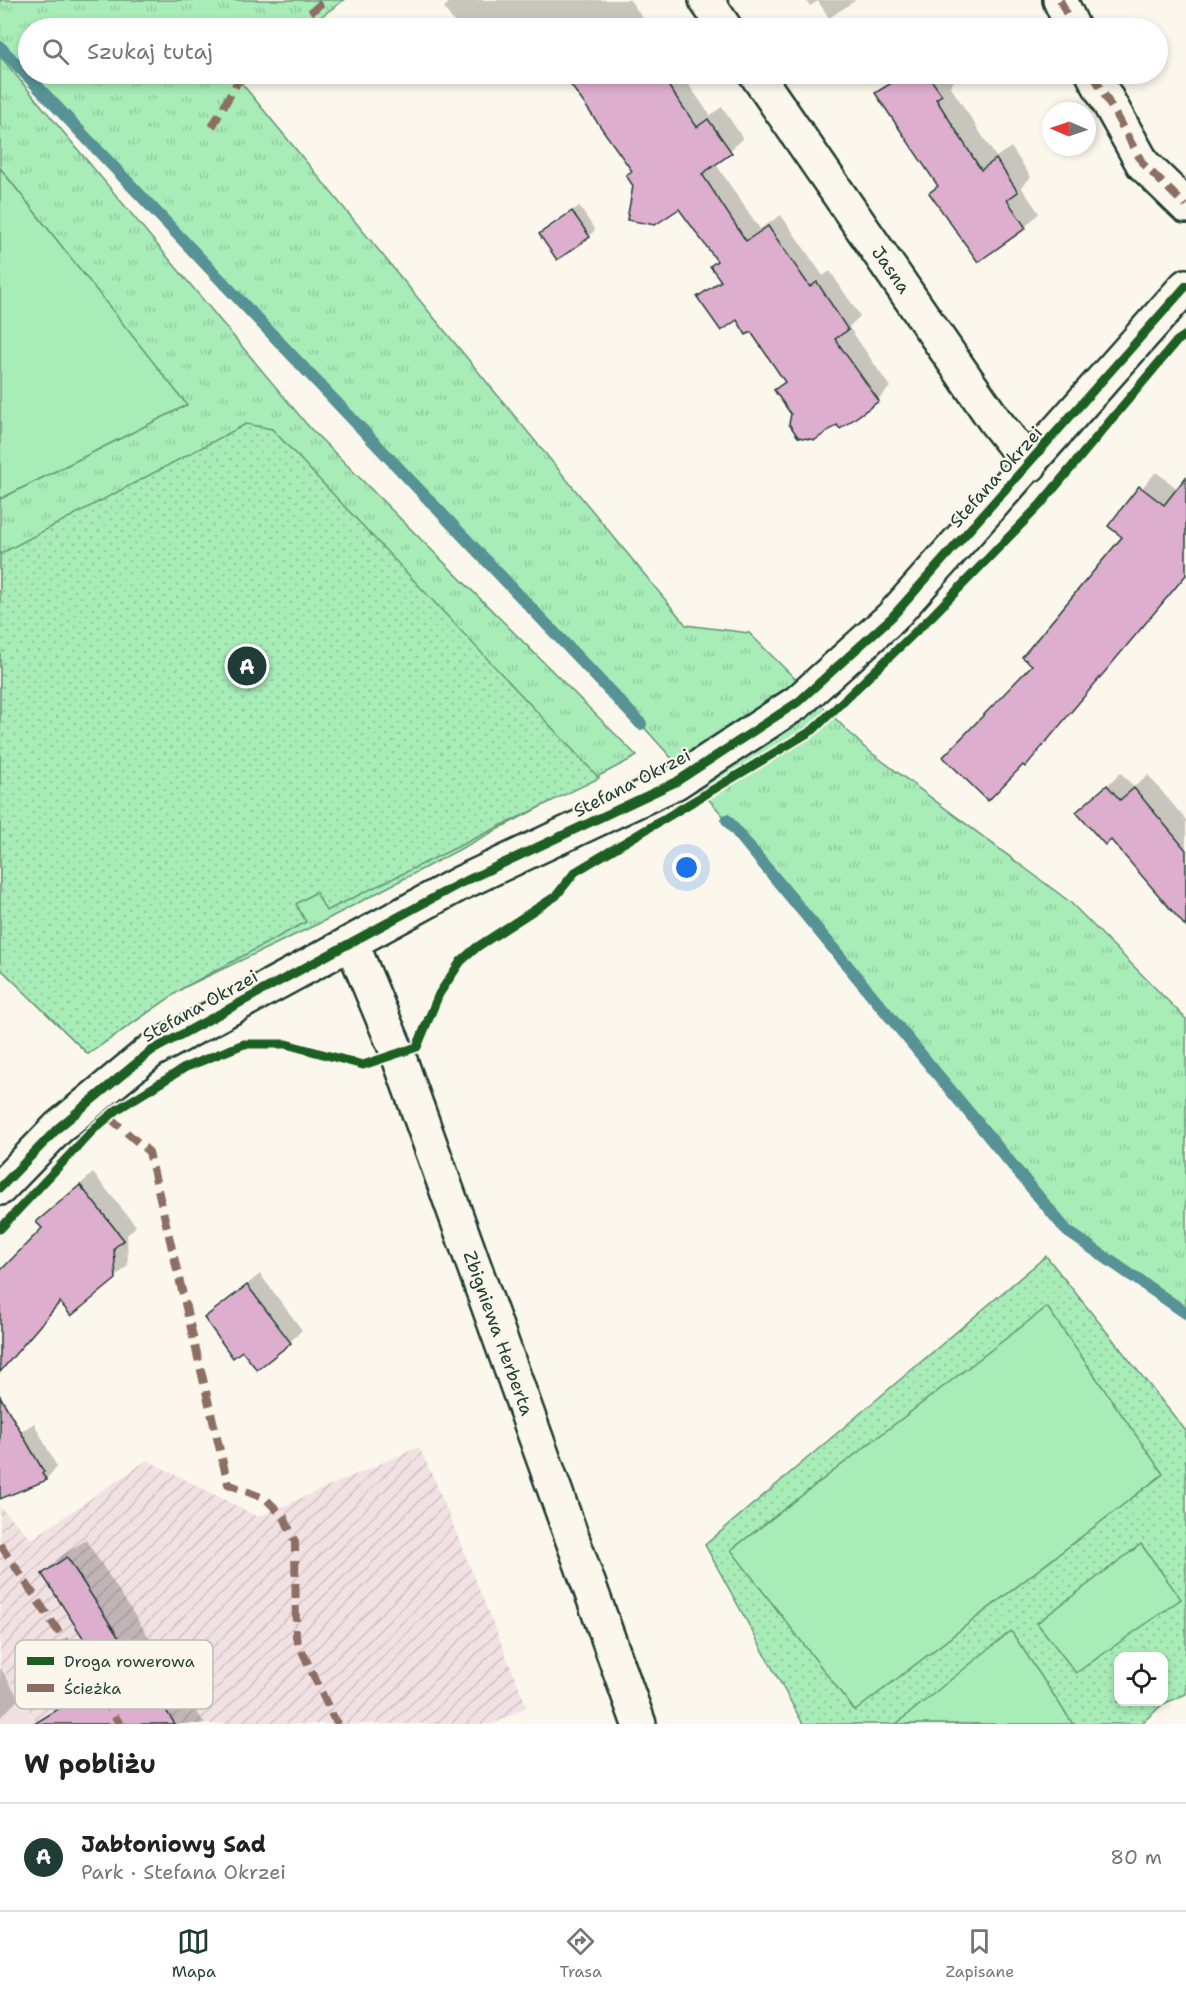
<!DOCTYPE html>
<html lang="pl">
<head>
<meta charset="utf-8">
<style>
  body { margin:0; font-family:"Shantell Sans",sans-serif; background:#f6f6f6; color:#222 }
  .controls { position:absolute; right:18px; bottom:18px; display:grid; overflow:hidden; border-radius:12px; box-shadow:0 3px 9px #0003 }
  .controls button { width:54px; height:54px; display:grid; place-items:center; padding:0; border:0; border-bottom:2px solid #e0e0e0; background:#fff; color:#222; font:30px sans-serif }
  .compass { position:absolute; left:1042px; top:102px; width:54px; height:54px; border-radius:50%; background:#fff; box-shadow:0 3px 9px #0003; rotate:272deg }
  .you { position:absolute; left:687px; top:868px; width:21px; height:21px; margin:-15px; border:4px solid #fff; border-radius:50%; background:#1a73e8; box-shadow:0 0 0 9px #1a73e833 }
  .badge { display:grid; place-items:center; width:39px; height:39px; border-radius:50%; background:#1f3d34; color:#fff; font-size:20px; font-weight:700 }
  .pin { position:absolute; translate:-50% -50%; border:3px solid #fff; box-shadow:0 2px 6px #0006 }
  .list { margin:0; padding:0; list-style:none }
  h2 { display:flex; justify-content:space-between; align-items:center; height:78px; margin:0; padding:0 24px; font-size:26px }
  h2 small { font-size:20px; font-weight:400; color:#767676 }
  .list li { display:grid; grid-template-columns:39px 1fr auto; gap:18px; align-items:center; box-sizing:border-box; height:108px; padding:0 24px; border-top:2px solid #e0e0e0 }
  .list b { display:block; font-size:22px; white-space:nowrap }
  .list p { margin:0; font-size:20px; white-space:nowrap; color:#767676 }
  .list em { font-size:20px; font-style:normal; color:#767676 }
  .icon { flex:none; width:33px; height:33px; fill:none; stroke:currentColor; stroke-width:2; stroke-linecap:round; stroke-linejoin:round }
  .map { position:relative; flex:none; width:1186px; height:1724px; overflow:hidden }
  .search { position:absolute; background:#fff; box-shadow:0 3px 9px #0003; left:18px; right:18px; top:18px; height:66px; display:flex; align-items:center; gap:15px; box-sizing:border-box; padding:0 21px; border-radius:33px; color:#767676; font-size:22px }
  .sheet { height:186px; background:#fff }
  nav { display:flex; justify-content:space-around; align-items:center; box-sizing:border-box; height:84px; border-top:2px solid #e0e0e0; background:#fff; font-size:16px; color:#767676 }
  nav a { display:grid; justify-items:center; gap:3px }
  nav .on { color:#1f3d34 }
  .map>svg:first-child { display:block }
  .built { fill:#f2e1e3 }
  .industrial { fill:url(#industrial-furrows) }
  .grass { fill:url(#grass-tufts); stroke:#649476; stroke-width:1.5 }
  .park { fill:url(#park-dots); stroke:#649476; stroke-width:1.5; fill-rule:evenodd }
  .pitch { fill:#a8ecb7; stroke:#649476; stroke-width:1.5 }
  .shadow { fill:#0003 }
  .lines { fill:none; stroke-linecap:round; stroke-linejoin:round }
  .stream { stroke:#579296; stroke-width:12 }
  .building { fill:#deaece; stroke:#1f3d34; stroke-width:1.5 }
  .street-casing { stroke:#1f3d34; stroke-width:38 }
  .secondary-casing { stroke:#1f3d34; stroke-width:38 }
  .street { stroke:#fbf7ec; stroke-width:33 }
  .secondary { stroke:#fbf7ec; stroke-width:33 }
  .quiet { stroke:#8d6e63; stroke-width:8; stroke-dasharray:15 8; stroke-linecap:butt }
  .cycleway-casing { stroke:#fbf7ec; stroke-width:13 }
  .cycleway { stroke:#1b5e20; stroke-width:9 }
  .labels { text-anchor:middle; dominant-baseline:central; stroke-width:4.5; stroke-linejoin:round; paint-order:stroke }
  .street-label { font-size:18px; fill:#1f3d34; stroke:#fbf7ec }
  .key { fill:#fbf7ec; stroke:#b9bfb5; stroke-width:1.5 }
  .key-label { font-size:16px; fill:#1f3d34 }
</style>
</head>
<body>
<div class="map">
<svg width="1186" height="1724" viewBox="0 0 1186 1724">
  <defs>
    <pattern id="industrial-furrows" width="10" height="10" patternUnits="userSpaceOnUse" patternTransform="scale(1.5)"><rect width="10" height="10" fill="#f2e1e3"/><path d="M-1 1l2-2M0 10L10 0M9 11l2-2" fill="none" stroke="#cfc2c3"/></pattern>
    <pattern id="grass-tufts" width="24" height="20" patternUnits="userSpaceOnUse" patternTransform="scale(1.5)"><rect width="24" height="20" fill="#a8ecb7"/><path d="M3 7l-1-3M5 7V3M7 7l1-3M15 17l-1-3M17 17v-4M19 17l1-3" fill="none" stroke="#90cb9e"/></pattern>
    <pattern id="park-dots" width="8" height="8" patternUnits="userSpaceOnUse" patternTransform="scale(1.5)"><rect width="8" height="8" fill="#a8ecb7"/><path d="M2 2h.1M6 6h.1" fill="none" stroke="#90cb9e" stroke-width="1.8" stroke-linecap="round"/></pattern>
  </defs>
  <rect width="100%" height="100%" fill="#fbf7ec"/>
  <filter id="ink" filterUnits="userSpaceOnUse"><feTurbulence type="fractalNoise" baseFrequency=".0167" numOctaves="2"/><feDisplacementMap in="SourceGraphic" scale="12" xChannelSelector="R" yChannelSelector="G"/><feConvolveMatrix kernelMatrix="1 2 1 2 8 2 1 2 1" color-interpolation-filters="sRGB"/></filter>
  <g filter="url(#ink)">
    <polygon class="built" points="0,1665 37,1724 0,1724"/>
    <polygon class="industrial" points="419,1447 435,1481 527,1707 493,1724 37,1724 0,1665 0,1507 32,1539 147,1460 258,1517"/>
    <g class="grass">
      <polygon points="0,0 344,0 305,28 28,28 28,74 247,74 239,80 686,625 749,633 865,748 1070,902 1186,1019 1186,1313 1067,1231 727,820 641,724 0,47"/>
      <polygon points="0,56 309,427 637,756 320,923 185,987 88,1054 0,968 0,499 186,405 0,168"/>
    </g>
    <g class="park">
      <polygon points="246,424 272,429 599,778 326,911 316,892 296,904 306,922 185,987 88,1054 0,968 0,554"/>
      <path d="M1046,1256l140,175v263l-23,10 -22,20h-338l-98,-179zM1118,1656h46v46h-46z"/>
    </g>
    <g class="pitch">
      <polygon points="0,168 187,405 0,499"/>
      <polygon points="1047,1307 1163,1474 855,1711 731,1550"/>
      <polygon points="1141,1544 1181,1599 1076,1673 1037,1623"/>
      <polygon points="1011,1631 1073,1724 896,1724"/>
    </g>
    <g class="shadow">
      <polygon points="451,0 630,0 650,28 458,28 444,8"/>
      <polygon points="806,0 856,0 829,18 818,1 810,6"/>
      <polygon points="565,74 681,74 710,115 722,107 743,139 715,163 760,229 781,215 823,276 830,271 860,316 849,327 890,387 878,400 837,423 793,413 776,390 785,381 751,330 737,318 699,297 721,278 712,266 718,260 679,207 634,186 633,171"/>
      <polygon points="900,74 950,74 955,80 950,86 996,157 1011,147 1031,177 1021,187 1039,213 1025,227 978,259 931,193 939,185 877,94"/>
      <polygon points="579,206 595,230 589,236 541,234"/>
      <polygon points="1156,472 1178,489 1186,480 1186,575 1025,764 1034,665 1124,536 1110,525"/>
      <polygon points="1121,773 1134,787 1148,775 1186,820 1186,925 1111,838 1078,812"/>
      <polygon points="93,1173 136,1226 127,1235 128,1265 115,1278 61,1301 0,1372 0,1273 44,1228 38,1222"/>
      <polygon points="260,1274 302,1330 290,1342 242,1349 206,1318"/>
      <polygon points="34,1423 57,1467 46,1479 0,1494 0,1446"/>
      <polygon points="86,1540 205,1724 46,1724 43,1720 61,1702 107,1673 43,1574 61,1556"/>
      <polygon points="0,1667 19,1699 0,1718"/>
    </g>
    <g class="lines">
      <g class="stream">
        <polyline points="0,47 641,724"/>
        <polyline points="727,820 1067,1231 1186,1313"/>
      </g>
    </g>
    <g class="building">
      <polygon points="563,74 660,74 697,127 708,119 732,153 702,174 746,241 768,226 810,287 817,282 848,330 835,339 879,401 840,429 837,425 815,440 798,437 789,424 791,414 774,390 785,382 751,332 746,335 737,320 721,331 697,297 721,281 710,266 717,261 679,209 655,225 627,220 633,186 626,175 632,171"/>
      <polygon points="906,74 927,74 942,95 936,99 981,170 996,159 1018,192 1007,200 1026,228 978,262 929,193 938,186 875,93"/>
      <polygon points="572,211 590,237 557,260 539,234"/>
      <polygon points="1186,477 1186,575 1025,767 1023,765 988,801 943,757 1032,665 1022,657 1122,537 1108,526 1139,486 1164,505"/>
      <polygon points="1107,785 1120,800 1134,788 1186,850 1186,927 1111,840 1105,845 1076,812"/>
      <polygon points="80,1185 124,1240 114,1248 116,1279 71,1316 60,1302 0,1372 0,1271 42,1228 36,1222"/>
      <polygon points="247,1285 291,1343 257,1370 242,1351 233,1358 204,1318"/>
      <polygon points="0,1396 44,1472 42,1474 47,1480 0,1499"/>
      <polygon points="67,1557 135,1663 175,1724 34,1724 109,1678 42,1574"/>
    </g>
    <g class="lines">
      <defs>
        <g id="street">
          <polyline points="706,0 725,28"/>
          <polyline points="1060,0 1073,28"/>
          <path id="s1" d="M756,74l239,347 35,44"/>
          <polyline points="1093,74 1143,164 1186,206"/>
          <path id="s2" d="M352,944l45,108 242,672"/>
        </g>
        <polyline id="secondary" points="0,1188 58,1128 151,1051 459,884 676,782 798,702 892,617 1186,286"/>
      </defs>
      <use href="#street" class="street-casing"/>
      <use href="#secondary" class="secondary-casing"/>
      <use href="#street" class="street"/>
      <use href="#secondary" class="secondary"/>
      <g class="quiet">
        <polyline points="1060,0 1073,28"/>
        <polyline points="293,28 325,0"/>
        <polyline points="1093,74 1143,164 1186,206"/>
        <polyline points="212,127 242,74"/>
        <polyline points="109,1117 149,1152 228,1484 266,1499 284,1517 295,1542 296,1638 333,1717 339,1724"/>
        <polyline points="0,1544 120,1724"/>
      </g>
      <defs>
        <g id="cycleway">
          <polyline points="0,1188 58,1128 151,1051 459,884 676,782 798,702 892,617 1186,286"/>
          <polyline points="0,1229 94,1129 118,1109 186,1067 244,1044 286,1044 363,1065 417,1047 439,994 461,961 477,947 556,896 575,872 813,730 932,616 1040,505 1177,341 1186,335"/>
        </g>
      </defs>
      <use href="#cycleway" class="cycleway-casing"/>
      <use href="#cycleway" class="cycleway"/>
    </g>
  </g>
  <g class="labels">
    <g class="street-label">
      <text stroke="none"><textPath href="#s1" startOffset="238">Jasna</textPath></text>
      <text transform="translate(996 477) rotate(-48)">Stefana Okrzei</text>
      <text transform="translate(632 783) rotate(-27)">Stefana Okrzei</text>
      <text transform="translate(200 1006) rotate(-29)">Stefana Okrzei</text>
      <text stroke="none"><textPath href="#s2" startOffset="416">Zbigniewa Herberta</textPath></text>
    </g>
  </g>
  <rect x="15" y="1640" width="198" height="69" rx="9" class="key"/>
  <rect x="27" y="1657" width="27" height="8" fill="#1b5e20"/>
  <rect x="27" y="1684" width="27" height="8" fill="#8d6e63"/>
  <g class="key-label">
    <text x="64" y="1667">Droga rowerowa</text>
    <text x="64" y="1694">Ścieżka</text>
  </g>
</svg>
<div class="controls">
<button><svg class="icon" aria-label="locate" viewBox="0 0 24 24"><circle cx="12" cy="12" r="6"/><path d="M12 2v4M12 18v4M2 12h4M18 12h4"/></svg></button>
</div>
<svg class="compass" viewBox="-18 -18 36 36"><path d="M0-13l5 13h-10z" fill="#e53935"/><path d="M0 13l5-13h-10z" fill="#767676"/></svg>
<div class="you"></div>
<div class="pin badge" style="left:247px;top:666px">A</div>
<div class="search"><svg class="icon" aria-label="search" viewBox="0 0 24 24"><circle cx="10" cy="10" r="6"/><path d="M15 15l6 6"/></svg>Szukaj tutaj</div>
</div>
<section class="sheet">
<h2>W pobliżu<small></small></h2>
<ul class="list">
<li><span class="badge">A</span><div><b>Jabłoniowy Sad</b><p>Park · Stefana Okrzei</p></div><em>80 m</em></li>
</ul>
</section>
<nav>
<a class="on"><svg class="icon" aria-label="map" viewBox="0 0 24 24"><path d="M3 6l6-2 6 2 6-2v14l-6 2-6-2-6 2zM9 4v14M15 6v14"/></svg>Mapa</a>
<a><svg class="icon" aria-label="directions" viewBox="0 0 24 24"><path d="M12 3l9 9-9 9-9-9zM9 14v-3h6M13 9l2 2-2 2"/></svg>Trasa</a>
<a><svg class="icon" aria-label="saved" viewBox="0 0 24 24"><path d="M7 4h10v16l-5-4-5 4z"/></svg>Zapisane</a>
</nav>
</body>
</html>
